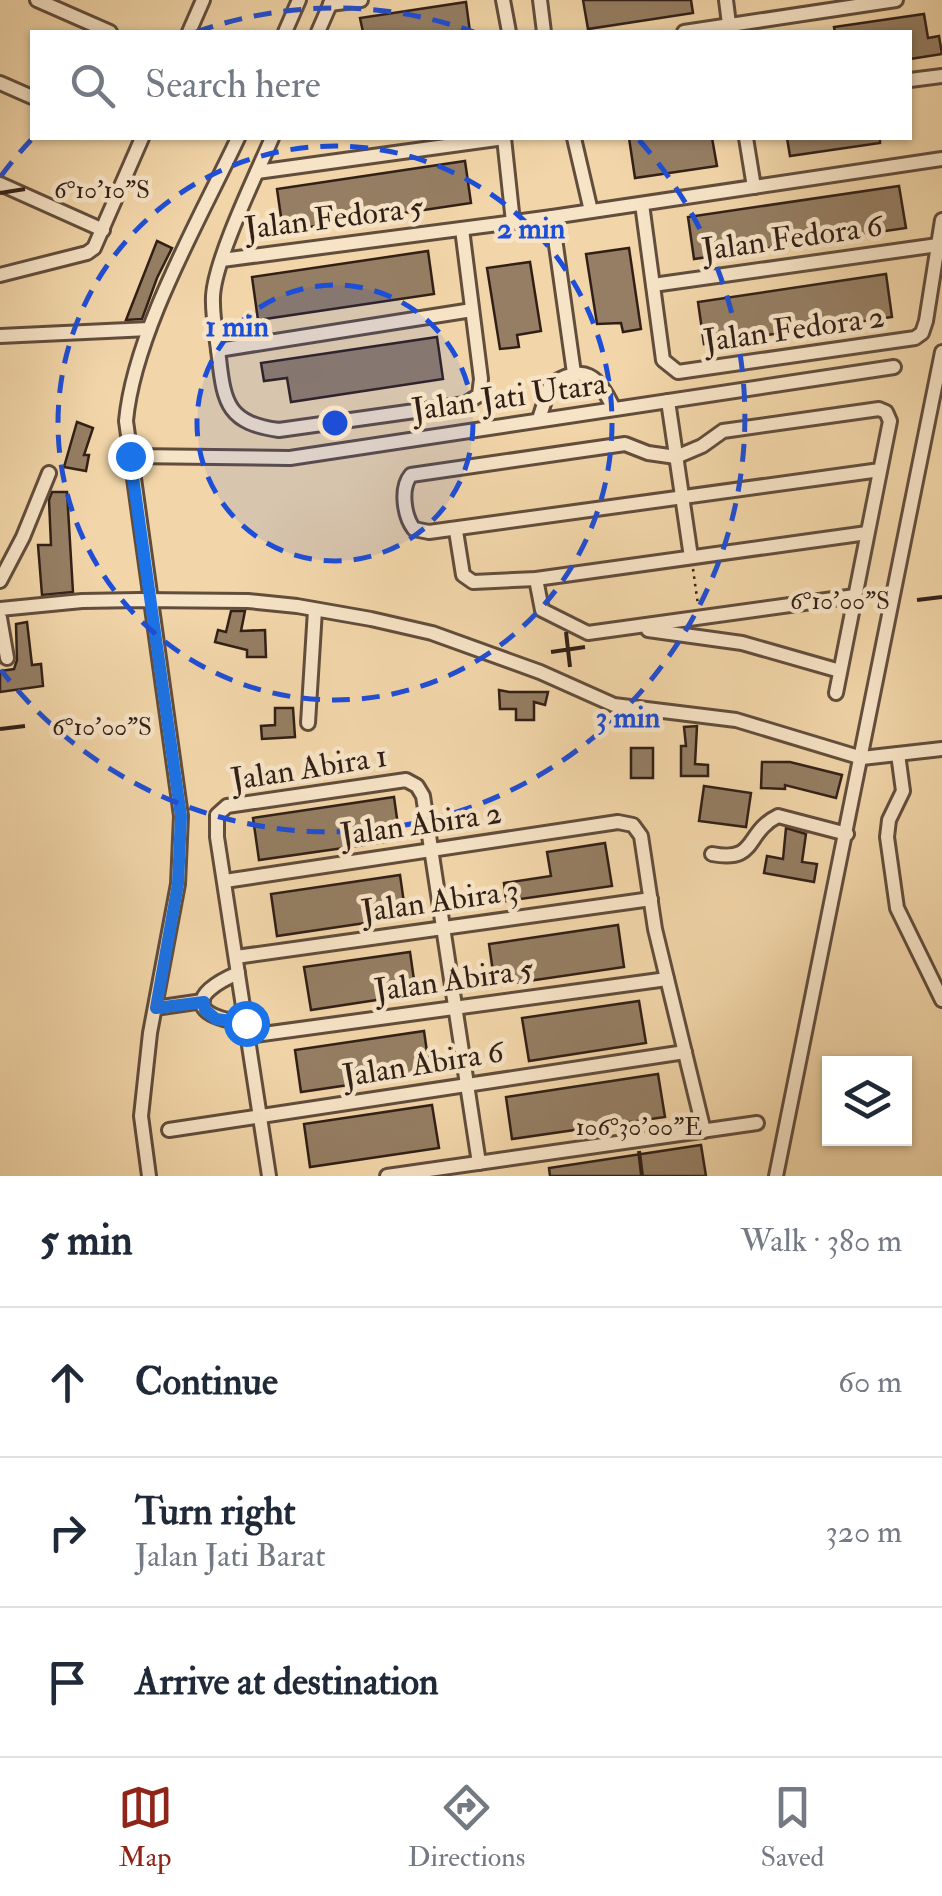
<!DOCTYPE html>
<html lang="en">
<head>
<meta charset="utf-8">
<style>
  body { margin:0; font-family:"IM FELL Double Pica",serif; background:#f2f2f3; color:#1f2937 }
  .controls { position:absolute; right:30px; bottom:30px; display:grid; overflow:hidden; border-radius:0px; box-shadow:0 2px 8px #0004 }
  .controls button { width:90px; height:90px; display:grid; place-items:center; padding:0; border:0; border-bottom:2px solid #e0e1e3; background:#fff; color:#1f2937; font:50px sans-serif }
  .stop { position:absolute; width:30px; height:30px; margin:-22px; border:8px solid #1a73e8; border-radius:50%; background:#fff }
  .stop.end { background:#1a73e8; border-color:#fff; box-shadow:0 2px 10px #0008 }
  .list { margin:0; padding:0; list-style:none }
  h2 { display:flex; justify-content:space-between; align-items:center; height:130px; margin:0; padding:0 40px; font-size:42px }
  h2 small { font-size:32px; font-weight:400; color:#747a83 }
  .list li { display:grid; grid-template-columns:65px 1fr auto; gap:30px; align-items:center; box-sizing:border-box; height:150px; padding:0 40px; border-top:2px solid #e0e1e3 }
  .list b { display:block; font-size:38px; white-space:nowrap }
  .list p { margin:0; font-size:32px; white-space:nowrap; color:#747a83 }
  .list em { font-size:32px; font-style:normal; color:#747a83 }
  .icon { flex:none; width:55px; height:55px; fill:none; stroke:currentColor; stroke-width:2; stroke-linecap:round; stroke-linejoin:round }
  .map { position:relative; flex:none; width:942px; height:1176px; overflow:hidden }
  .search { position:absolute; background:#fff; box-shadow:0 2px 8px #0004; left:30px; right:30px; top:30px; height:110px; display:flex; align-items:center; gap:25px; box-sizing:border-box; padding:0 35px; border-radius:0px; color:#747a83; font-size:38px }
  .sheet { height:580px; background:#fff }
  nav { display:flex; justify-content:space-around; align-items:center; box-sizing:border-box; height:140px; border-top:2px solid #e0e1e3; background:#fff; font-size:28px; color:#747a83 }
  nav a { display:grid; justify-items:center; gap:5px }
  nav .on { color:#8f2418 }
  .map>svg:first-child { display:block }
  .building { fill:#957e63; stroke:#311f17; stroke-width:2.5 }
  .lines { fill:none; stroke-linecap:round; stroke-linejoin:round }
  .minor-casing { stroke:#614d3c; stroke-width:18 }
  .path { stroke:#311f17; stroke-width:2.5; stroke-dasharray:2.5 5; stroke-linecap:butt }
  .minor { stroke:#f7e4c7; stroke-width:12 }
  .route { stroke:#1a73e8; stroke-width:12 }
  .ticks { fill:none; stroke:#311f17; stroke-width:4 }
  .ring { fill:none; stroke:#1d4ed8; stroke-width:5; stroke-dasharray:18 12 }
  .labels { text-anchor:middle; dominant-baseline:central; stroke-width:9; stroke-linejoin:round; paint-order:stroke }
  .street-label { font-size:32px; fill:#311f17; stroke:#f7e4c7 }
  .ticks-label { font-size:25px; text-anchor:middle; fill:#311f17; stroke:#f7e4c7; stroke-width:9; stroke-linejoin:round; paint-order:stroke }
  .centre { fill:#1d4ed8; stroke:#f7e4c7; stroke-width:5 }
  .ring-label { font-size:30px; text-anchor:middle; font-weight:bold; fill:#1d4ed8; stroke:#f7e4c7; stroke-width:9; stroke-linejoin:round; paint-order:stroke }
</style>
</head>
<body>
<div class="map">
<svg width="942" height="1176" viewBox="0 0 942 1176">
  <rect width="100%" height="100%" fill="#f2d6a9"/>
  <filter id="stains"><feTurbulence type="fractalNoise" baseFrequency=".002" numOctaves="4"/><feColorMatrix values="0 0 0 0 .2 0 0 0 0 .09 0 0 0 0 .02 0 0 0 .5 -.17"/></filter>
  <radialGradient id="worn" r=".72"><stop offset=".6" stop-color="#630" stop-opacity="0"/><stop offset="1" stop-color="#630" stop-opacity=".3"/></radialGradient>
  <g class="building">
    <polygon points="583,0 691,0 693,13 588,29"/>
    <polygon points="466,2 470,32 363,32 360,18"/>
    <polygon points="924,14 928,38 939,36 942,54 910,59 910,32 835,32 834,27"/>
    <polygon points="629,138 712,138 717,166 635,178"/>
    <polygon points="787,138 880,138 880,143 790,156"/>
    <polygon points="465,161 471,203 283,231 277,189"/>
    <polygon points="899,186 906,228 694,259 688,217"/>
    <polygon points="157,241 172,248 157,278 142,319 126,320"/>
    <polygon points="629,248 641,329 623,332 621,323 597,324 586,254"/>
    <polygon points="428,251 434,294 258,320 252,277"/>
    <polygon points="530,262 541,331 517,335 519,347 500,349 487,268"/>
    <polygon points="886,274 892,317 704,344 698,302"/>
    <polygon points="437,337 443,379 291,402 287,378 264,381 261,363"/>
    <polygon points="77,422 93,428 84,455 89,455 86,471 64,467"/>
    <polygon points="52,492 67,492 73,592 42,595 38,545 51,545 49,500"/>
    <polygon points="231,611 245,611 241,631 265,630 266,657 247,657 247,650 215,642 218,630 226,632"/>
    <polygon points="27,622 32,665 41,664 43,686 0,692 0,671 14,669 17,660 16,624"/>
    <polygon points="499,690 509,692 548,692 545,705 534,702 534,720 516,720 516,709 500,709"/>
    <polygon points="275,708 293,708 295,737 262,739 261,726 275,725"/>
    <polygon points="697,726 695,764 708,765 708,776 681,776 681,746 686,746 684,727"/>
    <rect x="631" y="748" width="22" height="30"/>
    <polygon points="762,762 790,762 842,775 836,798 785,785 785,789 761,788"/>
    <polygon points="704,786 751,793 746,827 699,821"/>
    <polygon points="394,797 400,840 259,860 253,818"/>
    <polygon points="786,828 806,834 802,862 817,864 814,882 764,873 767,856 783,859"/>
    <polygon points="605,843 612,886 506,901 504,883 551,876 547,852"/>
    <polygon points="400,875 406,917 277,936 271,894"/>
    <polygon points="618,925 624,967 495,986 489,944"/>
    <polygon points="410,952 416,994 311,1010 304,967"/>
    <polygon points="639,1001 646,1043 529,1061 522,1018"/>
    <polygon points="424,1031 430,1073 301,1092 295,1050"/>
    <polygon points="658,1074 665,1117 512,1139 506,1097"/>
    <polygon points="432,1105 439,1148 310,1167 304,1124"/>
    <polygon points="701,1145 706,1176 550,1176 549,1168"/>
  </g>
  <g class="lines">
    <defs>
      <g id="minor">
        <polyline points="37,0 110,32"/>
        <polyline points="503,0 509,32"/>
        <polyline points="540,0 544,32"/>
        <polyline points="726,0 730,32"/>
        <polyline points="330,4 361,0"/>
        <polyline points="189,32 203,0"/>
        <polyline points="285,32 299,0"/>
        <polyline points="318,32 332,0"/>
        <polyline points="684,32 896,0"/>
        <polyline points="910,80 942,76"/>
        <polyline points="0,83 32,97"/>
        <path d="M272,138c-16,37 -57,121 -59,158 -1,21 4,42 6,62 5,47 10,65 60,72l186,-26 14,-9 2,-16 -19,-150"/>
        <polyline points="504,138 513,222"/>
        <polyline points="574,138 591,211"/>
        <polyline points="746,138 754,187"/>
        <polyline points="257,172 504,138"/>
        <polyline points="0,184 103,230"/>
        <polyline points="642,204 663,360 678,372 915,338 922,333 926,321 942,220"/>
        <polyline points="552,217 574,373"/>
        <polyline points="222,260 552,217 942,159"/>
        <polyline points="0,275 87,253 94,248 142,138"/>
        <polyline points="653,285 938,245"/>
        <polyline points="0,336 149,329"/>
        <polyline points="218,350 472,310"/>
        <polyline points="668,401 691,557"/>
        <path d="M539,419l11,-34c35,-23 48,-9 64,24"/>
        <polyline points="130,456 290,458 894,367"/>
        <polyline points="456,531 463,575 473,582 536,579 867,533"/>
        <polyline points="536,579 542,610 588,633 855,596"/>
        <polyline points="0,581 23,537 49,473"/>
        <polyline points="0,609 82,601 139,600 248,601 297,606 371,619 432,633 540,672 614,705 736,720 862,758 942,749"/>
        <polyline points="0,618 7,658"/>
        <polyline points="648,630 742,643 840,671"/>
        <path d="M836,693l54,-272 -4,-9 -7,-3 -156,22 -21,15 -26,11 -28,-4 -23,-9 -214,31c-11,13 -7,41 3,54l15,3 451,-62"/>
        <polyline points="308,723 315,610"/>
        <polyline points="898,754 903,791 889,820 887,837 897,908 942,1000"/>
        <path d="M712,854c46,9 32,-21 66,-38l69,18"/>
        <polyline points="225,881 618,822 633,825 641,836 655,929 704,1131"/>
        <polyline points="236,957 651,899"/>
        <path d="M238,973c-51,22 -47,44 8,50"/>
        <polyline points="155,1008 203,1001"/>
        <polyline points="248,1036 667,979"/>
        <polyline points="169,1130 685,1052"/>
        <path d="M149,1176l-8,-60 9,-83 28,-149 3,-68 -55,-395c8,-88 74,-202 112,-283"/>
        <polyline points="269,1176 217,837 217,815 227,806 406,780 417,786 423,796 479,1163"/>
        <polyline points="387,1176 757,1123"/>
        <polyline points="776,1176 942,352"/>
      </g>
    </defs>
    <use href="#minor" class="minor-casing"/>
    <polyline class="path" points="693,569 698,605"/>
    <use href="#minor" class="minor"/>
  </g>
  <g class="lines">
    <polyline class="route" points="130,456 181,816 178,884 156,1008 204,1002 205,1010 216,1019 246,1023"/>
  </g>
  <path class="ticks" d="M0,193l25,-4M917,600l25,-3M566,632l4,35M551,652l34,-5M0,729l25,-3M639,1151l3,25"/>
  <circle cx="335" cy="423" r="138" fill="#1d4ed8" fill-opacity=".12"/>
  <g class="ring">
    <circle cx="335" cy="423" r="138"/>
    <circle cx="335" cy="423" r="277"/>
    <path d="M1 176A415 415 0 0 1 31 140M196 32A415 415 0 0 1 474 32M639 140A415 415 0 1 1 1 670"/>
  </g>
  <g class="labels">
    <g class="street-label">
      <text transform="translate(334 218) rotate(-7)">Jalan Fedora 5</text>
      <text transform="translate(792 238) rotate(-8)">Jalan Fedora 6</text>
      <text transform="translate(794 329) rotate(-8)">Jalan Fedora 2</text>
      <text transform="translate(509 397) rotate(-8)">Jalan Jati Utara</text>
      <text transform="translate(309 768) rotate(-9)">Jalan Abira 1</text>
      <text transform="translate(421 824) rotate(-8)">Jalan Abira 2</text>
      <text transform="translate(440 901) rotate(-8)">Jalan Abira 3</text>
      <text transform="translate(454 980) rotate(-8)">Jalan Abira 5</text>
      <text transform="translate(423 1064) rotate(-9)">Jalan Abira 6</text>
    </g>
  </g>
  <g class="ticks-label">
    <text x="102" y="198">6°10'10"S</text>
    <text x="840" y="609">6°10'00"S</text>
    <text x="102" y="735">6°10'00"S</text>
    <text x="639" y="1135">106°30'00"E</text>
  </g>
  <circle cx="335" cy="423" r="15" class="centre"/>
  <g class="ring-label">
    <text x="531" y="238">2 min</text>
    <text x="237" y="336">1 min</text>
    <text x="628" y="727">3 min</text>
  </g>
  <rect width="100%" height="100%" filter="url(#stains)"/>
  <rect width="100%" height="100%" fill="url(#worn)"/>
</svg>
<div class="controls">
<button><svg class="icon" aria-label="layers" viewBox="0 0 24 24"><path d="M12 4l9 5-9 5-9-5zM3 14l9 5 9-5"/></svg></button>
</div>
<div class="stop" style="left:246px;top:1023px"></div>
<div class="stop end" style="left:130px;top:456px"></div>
<div class="search"><svg class="icon" aria-label="search" viewBox="0 0 24 24"><circle cx="10" cy="10" r="6"/><path d="M15 15l6 6"/></svg>Search here</div>
</div>
<section class="sheet">
<h2>5 min<small>Walk · 380 m</small></h2>
<ul class="list">
<li><svg class="icon" aria-label="ahead" viewBox="0 0 24 24"><path d="M12 20V5M6 11l6-6 6 6"/></svg><div><b>Continue</b></div><em>60 m</em></li>
<li><svg class="icon" aria-label="right" viewBox="0 0 24 24"><path d="M7 20v-9h11M14 6l5 5-5 5"/></svg><div><b>Turn right</b><p>Jalan Jati Barat</p></div><em>320 m</em></li>
<li><svg class="icon" aria-label="arrive" viewBox="0 0 24 24"><path d="M6 21V4h12l-3 4 3 4H6"/></svg><div><b>Arrive at destination</b></div></li>
</ul>
</section>
<nav>
<a class="on"><svg class="icon" aria-label="map" viewBox="0 0 24 24"><path d="M3 6l6-2 6 2 6-2v14l-6 2-6-2-6 2zM9 4v14M15 6v14"/></svg>Map</a>
<a><svg class="icon" aria-label="directions" viewBox="0 0 24 24"><path d="M12 3l9 9-9 9-9-9zM9 14v-3h6M13 9l2 2-2 2"/></svg>Directions</a>
<a><svg class="icon" aria-label="saved" viewBox="0 0 24 24"><path d="M7 4h10v16l-5-4-5 4z"/></svg>Saved</a>
</nav>
</body>
</html>
